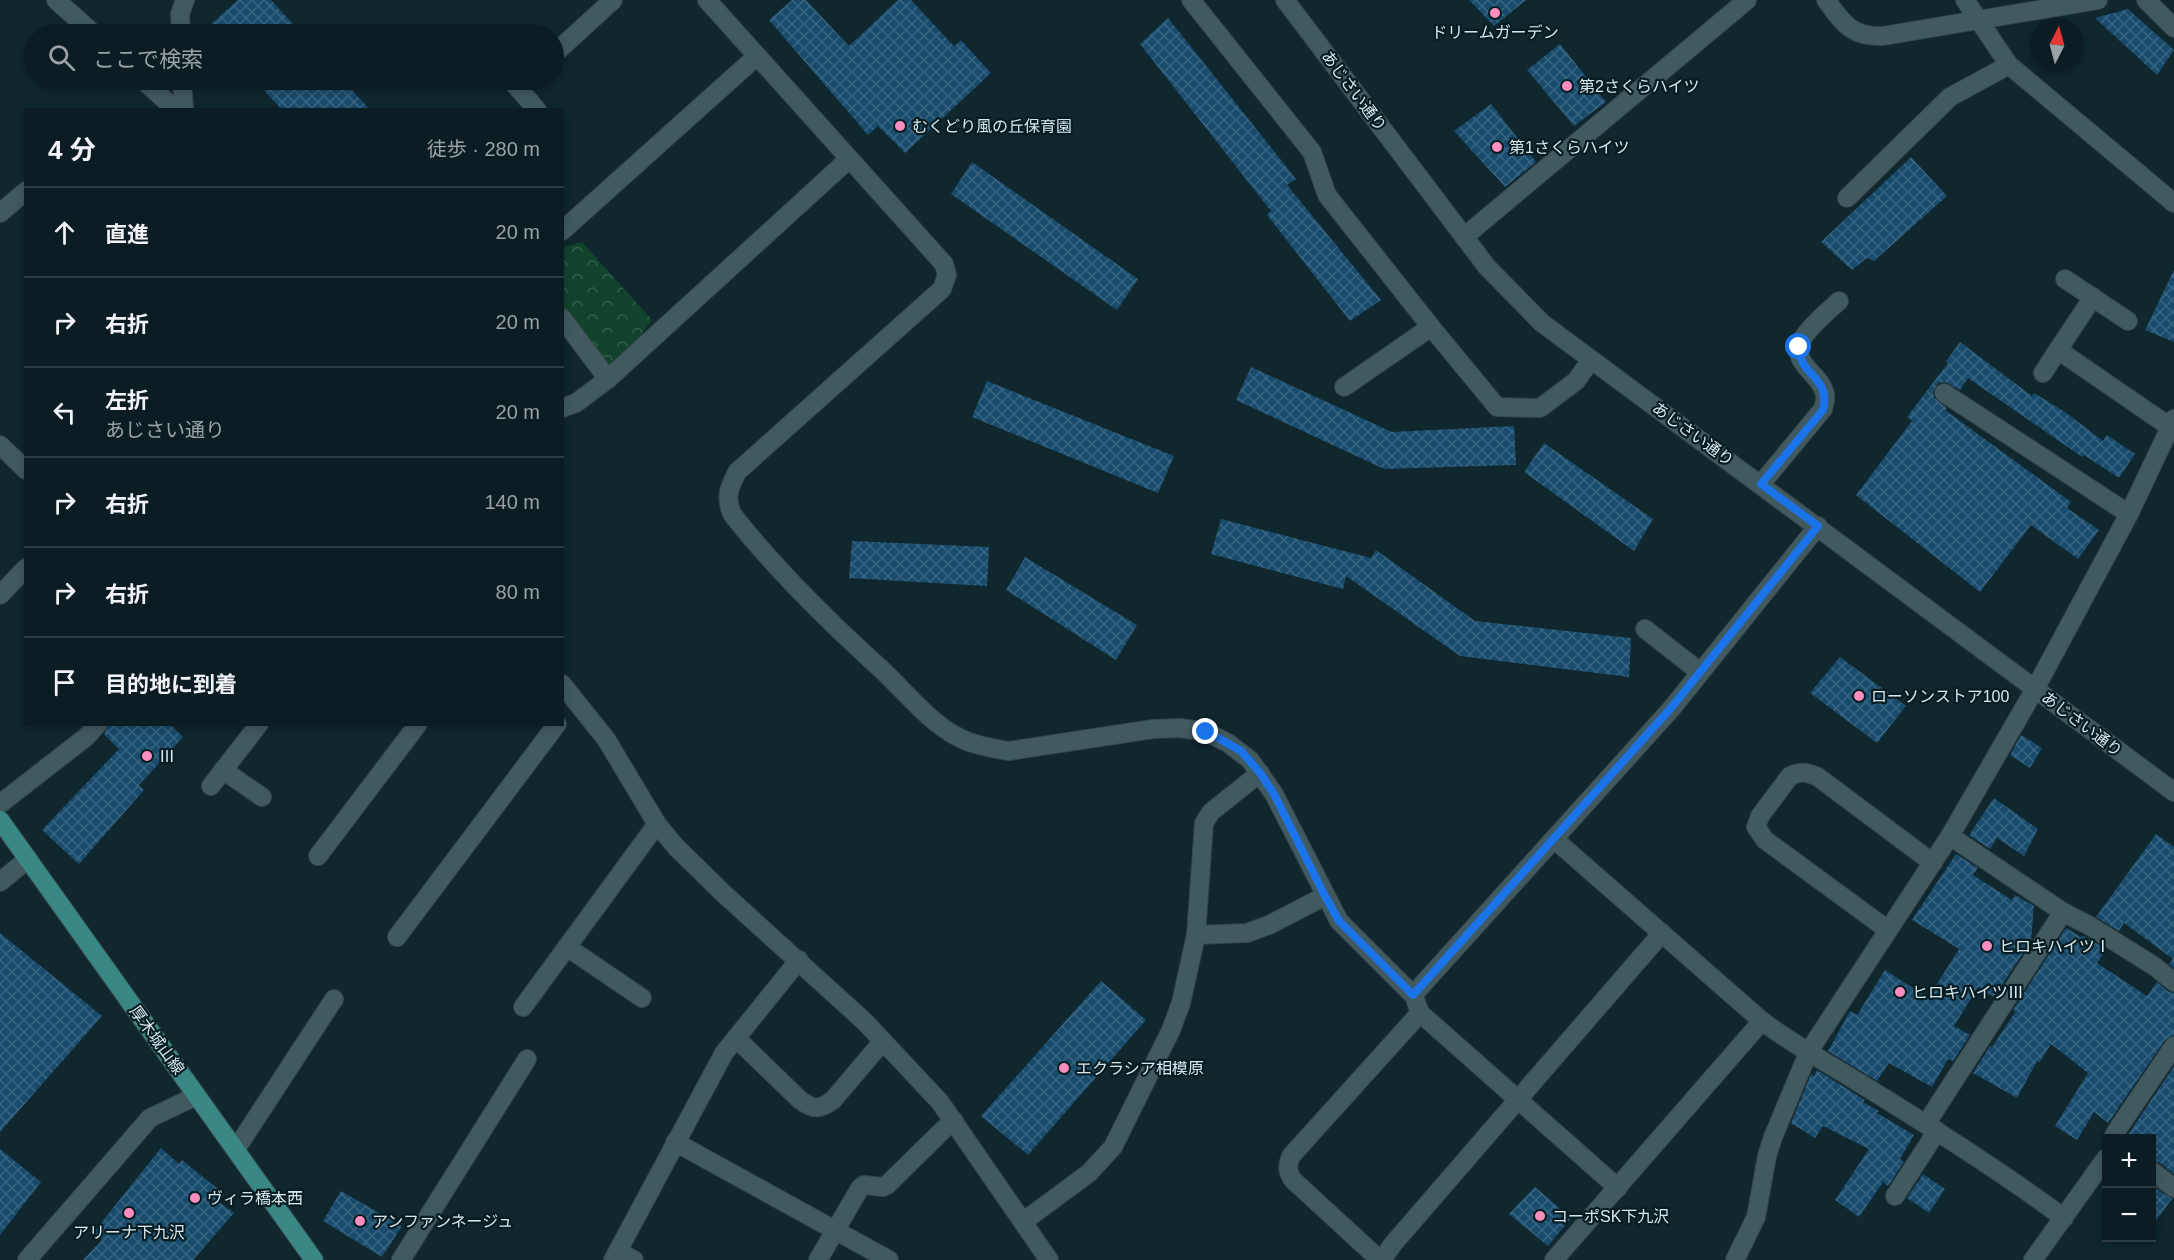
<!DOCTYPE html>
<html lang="ja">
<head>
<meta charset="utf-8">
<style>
  body { margin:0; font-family:Arial,"Noto Sans JP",sans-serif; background:#192a2f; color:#f1f3f6 }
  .controls { position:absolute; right:18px; bottom:18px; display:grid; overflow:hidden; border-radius:0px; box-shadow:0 3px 9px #0003 }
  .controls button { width:54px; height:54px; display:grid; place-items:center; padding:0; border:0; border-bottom:2px solid #2b3b40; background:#0b1d22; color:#f1f3f6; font:30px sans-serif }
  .compass { position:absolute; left:2030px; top:18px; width:54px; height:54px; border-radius:50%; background:#0b1d22; box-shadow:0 3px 9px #0003; rotate:6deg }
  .stop { position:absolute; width:18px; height:18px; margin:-14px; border:4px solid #1a73e8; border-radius:50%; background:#fff }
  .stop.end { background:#1a73e8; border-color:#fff; box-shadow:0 2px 6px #0008 }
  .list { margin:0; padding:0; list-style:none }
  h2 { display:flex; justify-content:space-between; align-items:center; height:78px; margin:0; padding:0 24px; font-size:26px }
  h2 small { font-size:20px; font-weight:400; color:#9aa2a5 }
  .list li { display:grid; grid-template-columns:39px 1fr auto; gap:18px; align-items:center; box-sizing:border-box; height:90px; padding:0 24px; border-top:2px solid #2b3b40 }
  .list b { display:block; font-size:22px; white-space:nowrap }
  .list p { margin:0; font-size:20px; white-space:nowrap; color:#9aa2a5 }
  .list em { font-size:20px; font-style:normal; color:#9aa2a5 }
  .icon { flex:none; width:33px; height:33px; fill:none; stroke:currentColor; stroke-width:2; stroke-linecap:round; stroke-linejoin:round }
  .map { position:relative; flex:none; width:2174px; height:1260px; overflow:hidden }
  .search { position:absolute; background:#0b1d22; box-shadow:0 3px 9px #0003; left:24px; top:24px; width:540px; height:66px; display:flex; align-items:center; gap:15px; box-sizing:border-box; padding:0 21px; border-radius:33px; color:#9aa2a5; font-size:22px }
  .panel { position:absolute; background:#0b1d22; box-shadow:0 3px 9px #0003; left:24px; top:108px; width:540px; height:618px; border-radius:0px }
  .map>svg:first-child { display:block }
  .park { fill:url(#park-crowns) }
  .building { fill:url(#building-cross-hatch) }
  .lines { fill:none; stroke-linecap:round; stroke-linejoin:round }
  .minor-casing { stroke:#344448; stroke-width:20 }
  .major-casing { stroke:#344448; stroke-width:20 }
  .minor { stroke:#415a60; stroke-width:18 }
  .major { stroke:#3a8885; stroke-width:18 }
  .route { stroke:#1a73e8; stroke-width:8 }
  .poi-dot { fill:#fd8ebf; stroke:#051d23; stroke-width:2 }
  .labels { text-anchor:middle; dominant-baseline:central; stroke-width:4.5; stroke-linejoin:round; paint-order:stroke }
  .poi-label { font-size:16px; fill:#d9e7eb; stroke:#051d23; text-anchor:start }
  .street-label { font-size:16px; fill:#d9e7eb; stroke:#051d23 }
</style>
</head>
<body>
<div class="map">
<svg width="2174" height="1260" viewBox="0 0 2174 1260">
  <defs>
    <pattern id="park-crowns" width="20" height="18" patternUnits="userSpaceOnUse" patternTransform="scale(1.5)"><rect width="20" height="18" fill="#12442d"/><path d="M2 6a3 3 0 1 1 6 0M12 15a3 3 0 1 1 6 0" fill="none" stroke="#345f4c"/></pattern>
    <pattern id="building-cross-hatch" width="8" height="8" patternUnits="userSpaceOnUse" patternTransform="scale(1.5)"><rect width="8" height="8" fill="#194b6d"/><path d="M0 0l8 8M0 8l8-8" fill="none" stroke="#3a6582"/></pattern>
  </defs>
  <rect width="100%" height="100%" fill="#0f272d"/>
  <polygon class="park" points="582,242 652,320 608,379 563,318 562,248"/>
  <g class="building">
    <polygon points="238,0 271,0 302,34 200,34"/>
    <polygon points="792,0 806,0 849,46 898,0 911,0 954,46 961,40 991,73 905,153 878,126 868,135 769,20"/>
    <polygon points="1469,0 1526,0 1494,26"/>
    <polygon points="2128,9 2174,50 2157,75 2095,18"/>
    <polygon points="1168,18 1296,179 1287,185 1381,300 1350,321 1267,215 1271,211 1140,44"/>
    <polygon points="1560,44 1606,102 1574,126 1527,70"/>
    <polygon points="255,80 343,80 370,110 282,110"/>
    <polygon points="1491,104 1536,162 1505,187 1454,131"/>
    <polygon points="1911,157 1947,196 1874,261 1867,258 1852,270 1821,242"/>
    <polygon points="972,162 1138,279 1117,310 951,194"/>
    <polygon points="2174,270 2174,342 2145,330"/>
    <polygon points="1960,342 2032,396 2034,393 2065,412 2103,441 2107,435 2135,454 2119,478 2084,455 2082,457 1968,378 1960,390 1945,382 1938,383 1933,392 1934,398 1947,408 1945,410 2071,502 2067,508 2099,530 2078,559 2031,525 1980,592 1856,495 1912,421 1907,417 1948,363 1946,361"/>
    <polygon points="1251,367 1392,432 1514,426 1516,465 1384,469 1236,400"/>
    <polygon points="987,381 1174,456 1158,493 972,417"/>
    <polygon points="1544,443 1653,519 1634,551 1524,472"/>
    <polygon points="1221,519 1371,558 1376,550 1475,621 1631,638 1629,677 1460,656 1346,576 1343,589 1211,554"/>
    <polygon points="852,541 989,547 987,586 849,578"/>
    <polygon points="1025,557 1137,625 1116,660 1006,590"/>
    <polygon points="1840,657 1906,706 1877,743 1810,693"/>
    <polygon points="109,724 170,724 183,737 139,785 144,790 79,864 42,830 119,749 104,734"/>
    <polygon points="2021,735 2042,748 2030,768 2010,755"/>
    <polygon points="1994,798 2038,829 2024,856 1997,838 1990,849 1969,835"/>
    <polygon points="2156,834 2174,847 2174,968 2169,964 2173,959 2124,923 2119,931 2096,917"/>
    <polygon points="1956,854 1978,868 1973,875 2012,900 2015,895 2034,906 2031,941 1994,997 1978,987 1954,1026 1970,1035 1953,1061 1948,1059 1932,1087 1889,1063 1877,1081 1828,1051 1850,1011 1857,1015 1885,970 1928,998 1959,949 1912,920"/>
    <polygon points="2066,928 2081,937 2084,936 2106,949 2097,963 2147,996 2157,982 2167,991 2174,993 2174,1035 2165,1040 2108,1123 2094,1112 2077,1140 2055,1126 2088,1073 2051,1044 2039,1063 2037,1061 2017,1098 1973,1073 1990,1046 1992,1047 2016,1011 2013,1010"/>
    <polygon points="0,933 102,1016 0,1132"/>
    <polygon points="1101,981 1146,1020 1028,1155 981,1116"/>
    <polygon points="2174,1066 2174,1174 2159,1162 2151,1160 2151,1138 2131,1138 2127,1136"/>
    <polygon points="1817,1070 1865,1100 1863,1102 1879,1111 1877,1113 1914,1135 1900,1159 1904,1162 1888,1186 1883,1182 1859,1217 1835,1200 1869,1149 1823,1126 1815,1138 1791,1123 1811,1074 1814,1076"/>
    <polygon points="161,1148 179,1164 182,1160 224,1194 219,1202 234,1213 193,1260 83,1260 102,1240 93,1233"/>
    <polygon points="0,1149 41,1182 0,1235"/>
    <polygon points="1923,1174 1945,1189 1929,1213 1907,1198"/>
    <polygon points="2151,1185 2172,1199 2151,1227"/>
    <polygon points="1535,1187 1571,1218 1548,1246 1509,1214"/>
    <polygon points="341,1191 402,1226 382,1257 323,1221"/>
  </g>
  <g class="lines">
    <defs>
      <g id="minor">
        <polyline points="56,0 94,34"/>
        <path d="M707,0l237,264 3,11 -5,14 -205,183c-8,16 -12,25 -5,42 44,56 96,107 149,155 24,22 46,51 75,67 16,9 35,12 53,15l144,-22 27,-1 26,4 22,11 22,17 24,34 65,127 74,74 259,-287 146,-182"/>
        <polyline points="1191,0 1312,152 1327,195 1431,327 1497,407 1540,408 1576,381 1591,360"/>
        <polyline points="1285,0 1487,267 1542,323 2174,792"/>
        <path d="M1826,0c18,24 25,37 57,36l215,-36"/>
        <polyline points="1965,0 2009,65 2174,203"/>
        <polyline points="2146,0 2174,28"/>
        <polyline points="181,34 180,14 185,0"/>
        <polyline points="554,54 613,0"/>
        <polyline points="143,80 176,110"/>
        <polyline points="182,80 184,110"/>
        <polyline points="511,80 537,110"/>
        <polyline points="1847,198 1950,97 2009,65"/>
        <polyline points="0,213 26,191"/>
        <polyline points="562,231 757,56"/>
        <polyline points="1464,237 1747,0"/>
        <polyline points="2065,279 2128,321"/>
        <polyline points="2093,297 2058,350 2170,427"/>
        <polyline points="562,318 608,379"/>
        <polyline points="2043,373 2058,350"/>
        <polyline points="1344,387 1431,327"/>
        <polyline points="1944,393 2129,514"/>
        <polyline points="562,408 576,403 608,379 849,159"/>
        <polyline points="0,445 26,470"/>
        <path d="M1761,484l62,-75c1,-4 3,-9 2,-14 -2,-21 -38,-31 -22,-57 8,-13 24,-26 36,-37"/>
        <polyline points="0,595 26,568"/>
        <polyline points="1645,629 1700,672"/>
        <polyline points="562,684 606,739 657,824 676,847 723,893 865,1022 940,1102 1049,1260"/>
        <polyline points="223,770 262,797"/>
        <polyline points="211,786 259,724"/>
        <polyline points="0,804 86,737 98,724"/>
        <polyline points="1950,836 2063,912 2090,926 2154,966 2174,982"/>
        <path d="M1554,839l208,182c30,23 64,41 96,61 70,43 140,87 206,136"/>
        <polyline points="318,856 418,724"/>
        <polyline points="0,882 28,859"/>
        <path d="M1888,930l-123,-90 -9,-13 4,-11 30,-40c11,-5 17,-4 28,1l115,86"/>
        <polyline points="1196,935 1247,933 1269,925 1325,896"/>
        <polyline points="397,937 557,724"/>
        <polyline points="567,947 642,998"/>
        <polyline points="1416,1002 1420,1013 1618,1188"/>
        <polyline points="523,1007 657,824"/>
        <path d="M736,1038l64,62c14,10 19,10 33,0l50,-59"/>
        <polyline points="1926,1124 2063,912"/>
        <polyline points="2113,1138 2117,1130 2174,1046"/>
        <polyline points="675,1142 889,1260"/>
        <polyline points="236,1149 334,999"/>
        <polyline points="2152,1171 2174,1188"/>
        <polyline points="1895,1196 1937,1131"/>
        <polyline points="1024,1221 1089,1173 1113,1147 1171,1030 1181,1003 1196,935 1204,823 1211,812 1260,773"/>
        <polyline points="618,1251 634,1260"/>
        <polyline points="27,1260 150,1118 196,1096"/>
        <polyline points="401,1260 527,1059"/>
        <polyline points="613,1260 724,1053 799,960"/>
        <polyline points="818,1260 860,1188 864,1185 883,1187 887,1185 944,1129 954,1121"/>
        <path d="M1380,1260l-87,-80c-6,-9 -6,-14 -2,-24l129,-143"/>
        <polyline points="1382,1260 1393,1244 1662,933"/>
        <polyline points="1554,1260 1762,1021"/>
        <polyline points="1735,1260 1756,1217 1767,1156 1773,1137 1809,1051 1950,836 2035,689 2129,514 2174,419"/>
        <polyline points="2033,1260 2106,1158"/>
      </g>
      <polyline id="major" points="0,820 314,1260"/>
    </defs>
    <use href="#minor" class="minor-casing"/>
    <use href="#major" class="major-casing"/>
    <use href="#minor" class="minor"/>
    <use href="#major" class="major"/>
  </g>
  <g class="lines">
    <path class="route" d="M1206,732l12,6 23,13 19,22 14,21 51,102 14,25 74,74 258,-287 147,-182 -57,-42 62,-74c8,-35 -24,-33 -24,-63"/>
  </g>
  <g class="poi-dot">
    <circle cx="1495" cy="13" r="6"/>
    <circle cx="1567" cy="86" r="6"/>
    <circle cx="900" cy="126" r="6"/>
    <circle cx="1497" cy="147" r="6"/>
    <circle cx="1859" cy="696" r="6"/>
    <circle cx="147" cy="756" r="6"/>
    <circle cx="1987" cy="946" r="6"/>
    <circle cx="1900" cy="992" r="6"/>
    <circle cx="1064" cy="1068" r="6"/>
    <circle cx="195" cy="1198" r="6"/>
    <circle cx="129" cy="1213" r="6"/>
    <circle cx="1540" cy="1216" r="6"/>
    <circle cx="360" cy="1221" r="6"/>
  </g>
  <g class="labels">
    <g class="poi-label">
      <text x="1495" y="32" text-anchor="middle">ドリームガーデン</text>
      <text x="1579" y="86">第2さくらハイツ</text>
      <text x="912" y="126">むくどり風の丘保育園</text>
      <text x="1509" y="147">第1さくらハイツ</text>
      <text x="1871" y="696">ローソンストア100</text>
      <text x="159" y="756">Ⅲ</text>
      <text x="1999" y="946">ヒロキハイツⅠ</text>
      <text x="1912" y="992">ヒロキハイツⅢ</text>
      <text x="1076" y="1068">エクラシア相模原</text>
      <text x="207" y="1198">ヴィラ橋本西</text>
      <text x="1552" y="1216">コーポSK下九沢</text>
      <text x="372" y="1221">アンファンネージュ</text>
      <text x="129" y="1232" text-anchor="middle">アリーナ下九沢</text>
    </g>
    <g class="street-label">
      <text transform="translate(1354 91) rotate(53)">あじさい通り</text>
      <text transform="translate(1693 434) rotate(36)">あじさい通り</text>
      <text transform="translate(2082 724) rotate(37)">あじさい通り</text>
      <text transform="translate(157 1040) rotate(54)">厚木城山線</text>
    </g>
  </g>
</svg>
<div class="controls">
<button>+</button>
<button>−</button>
</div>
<svg class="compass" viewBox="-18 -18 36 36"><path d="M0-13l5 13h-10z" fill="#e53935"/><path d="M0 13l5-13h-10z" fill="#9aa2a5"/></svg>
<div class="stop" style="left:1799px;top:347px"></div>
<div class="stop end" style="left:1206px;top:732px"></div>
<div class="search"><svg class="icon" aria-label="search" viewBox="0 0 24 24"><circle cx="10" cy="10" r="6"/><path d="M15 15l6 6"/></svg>ここで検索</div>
<section class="panel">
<h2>4 分<small>徒歩 · 280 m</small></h2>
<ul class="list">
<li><svg class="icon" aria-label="ahead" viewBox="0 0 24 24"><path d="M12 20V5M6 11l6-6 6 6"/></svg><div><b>直進</b></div><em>20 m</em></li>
<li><svg class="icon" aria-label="right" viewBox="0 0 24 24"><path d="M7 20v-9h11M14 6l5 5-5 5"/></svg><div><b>右折</b></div><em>20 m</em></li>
<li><svg class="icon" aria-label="left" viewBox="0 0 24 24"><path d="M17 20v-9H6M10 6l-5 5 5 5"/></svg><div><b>左折</b><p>あじさい通り</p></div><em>20 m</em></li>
<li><svg class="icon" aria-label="right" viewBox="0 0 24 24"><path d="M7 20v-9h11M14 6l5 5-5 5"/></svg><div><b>右折</b></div><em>140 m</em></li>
<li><svg class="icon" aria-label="right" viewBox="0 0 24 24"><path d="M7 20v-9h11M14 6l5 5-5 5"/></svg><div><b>右折</b></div><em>80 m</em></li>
<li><svg class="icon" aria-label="arrive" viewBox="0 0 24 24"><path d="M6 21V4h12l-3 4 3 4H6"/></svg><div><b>目的地に到着</b></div></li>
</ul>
</section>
</div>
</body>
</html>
